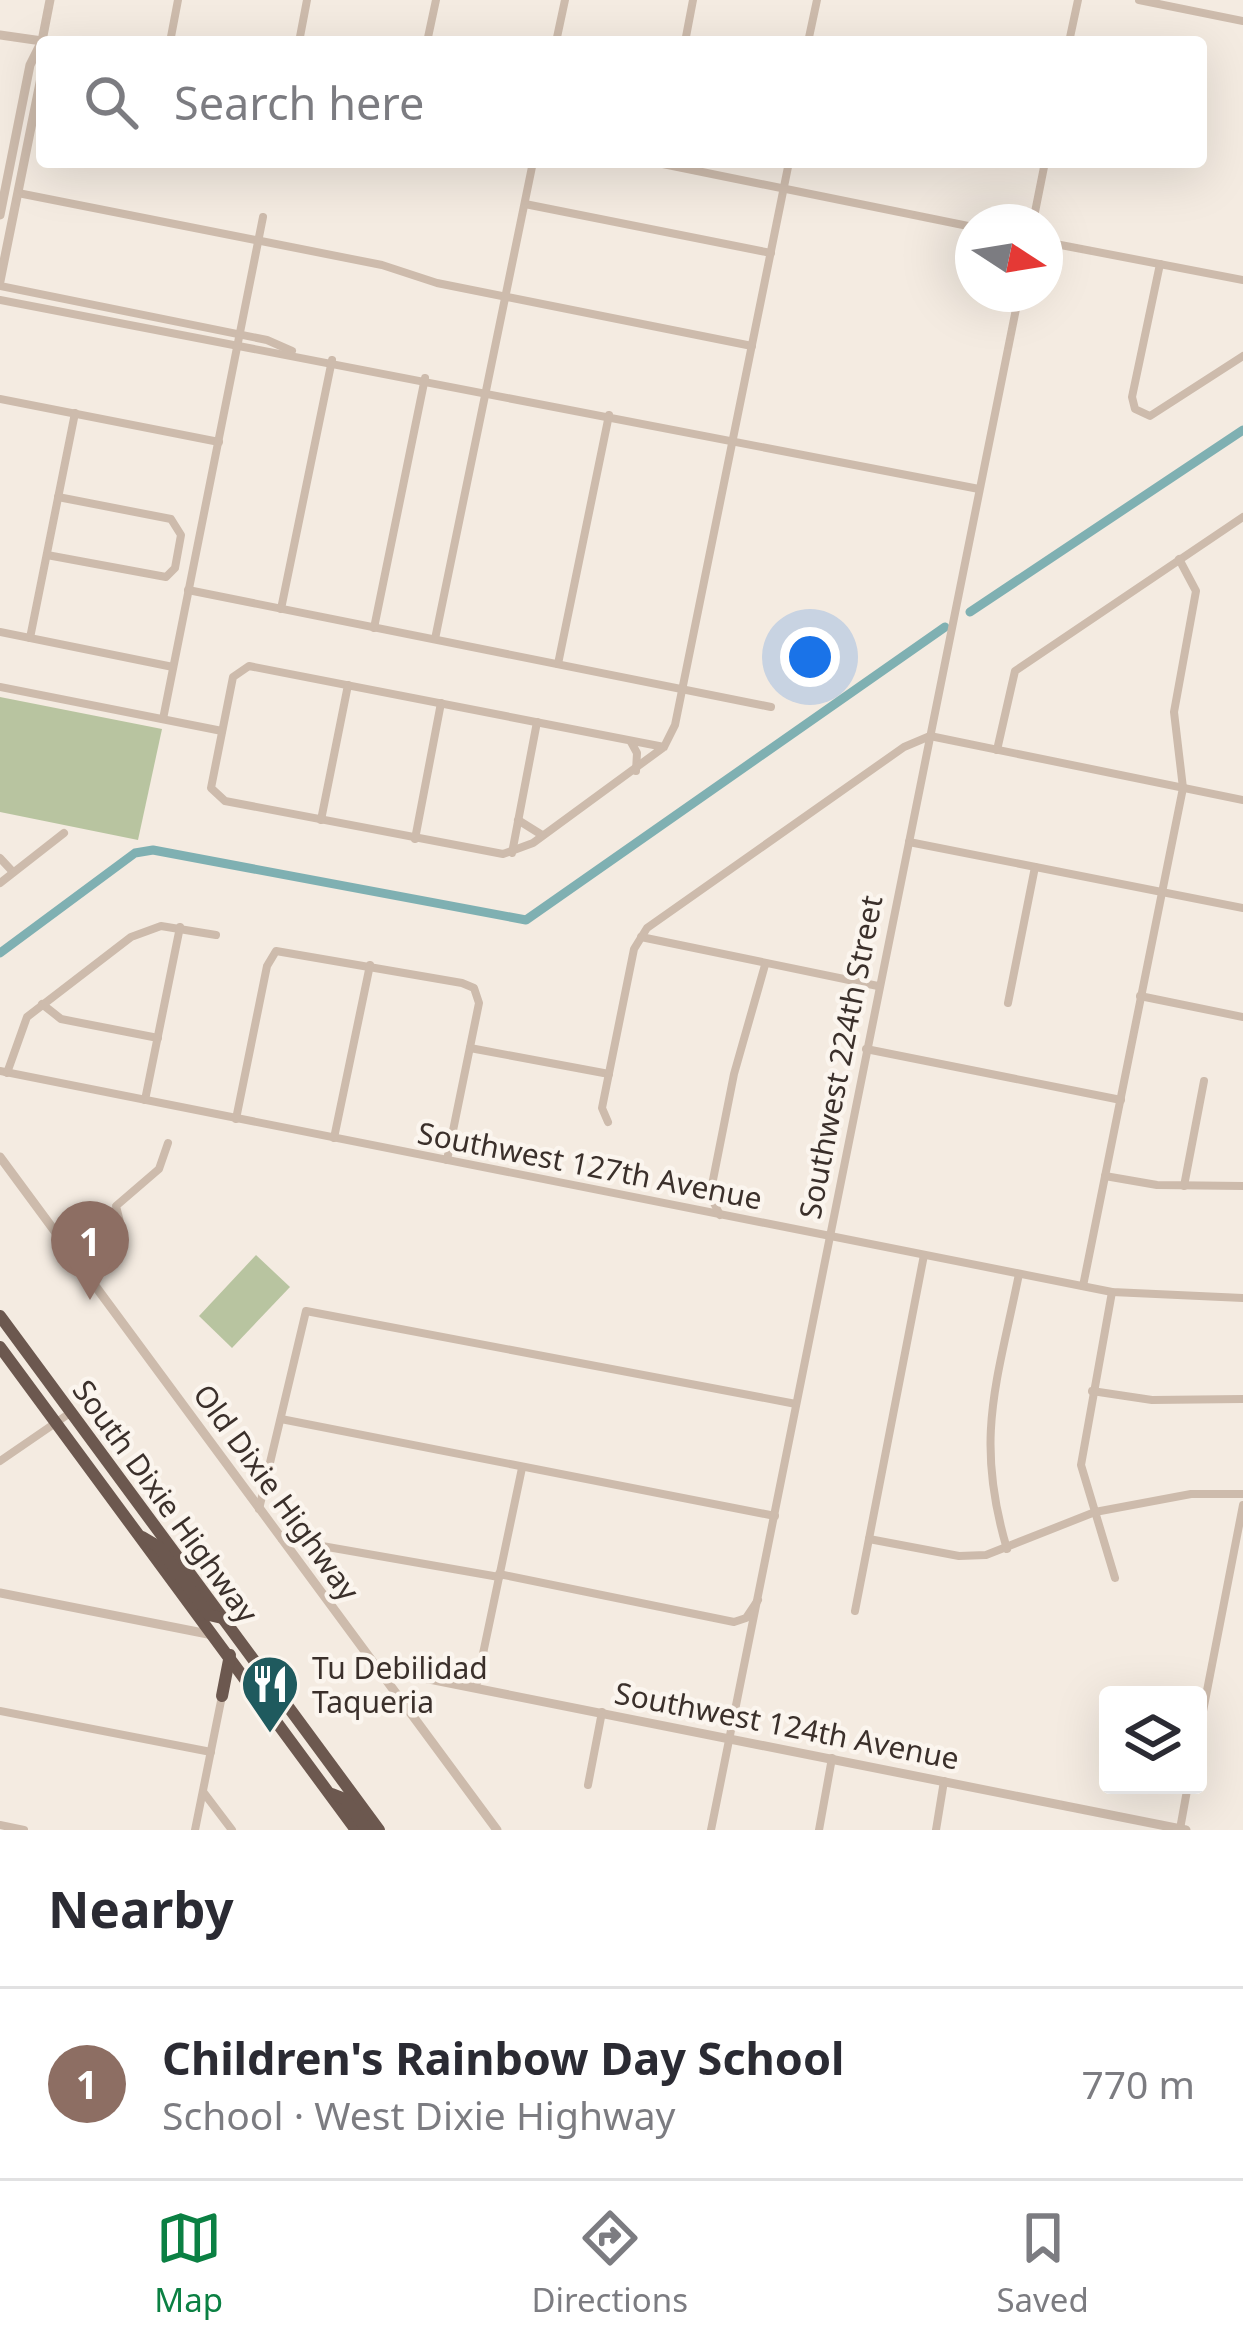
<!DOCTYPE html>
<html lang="en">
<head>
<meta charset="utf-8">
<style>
  body { margin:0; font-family:"Noto Sans",sans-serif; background:#f7f7f7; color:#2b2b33 }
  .controls { position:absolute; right:36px; bottom:36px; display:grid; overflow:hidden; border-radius:12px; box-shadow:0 12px 48px #0002 }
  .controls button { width:108px; height:108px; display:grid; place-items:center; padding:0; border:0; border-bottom:3px solid #e1e1e2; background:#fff; color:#2b2b33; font:60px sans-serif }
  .compass { position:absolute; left:955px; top:204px; width:108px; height:108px; border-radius:50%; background:#fff; box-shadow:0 12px 48px #0002; rotate:102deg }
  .you { position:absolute; left:810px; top:657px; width:42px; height:42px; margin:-30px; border:9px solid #fff; border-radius:50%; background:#1a73e8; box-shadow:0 0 0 18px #1a73e833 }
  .badge { display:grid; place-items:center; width:78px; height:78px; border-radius:50%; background:#0b8043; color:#fff; font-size:39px; font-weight:700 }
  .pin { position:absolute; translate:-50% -99px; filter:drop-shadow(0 3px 6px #0008) }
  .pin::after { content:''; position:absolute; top:63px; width:42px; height:36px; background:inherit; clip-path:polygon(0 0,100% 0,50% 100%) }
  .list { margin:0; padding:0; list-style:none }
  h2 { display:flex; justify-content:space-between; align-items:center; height:156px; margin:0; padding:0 48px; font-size:51px }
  h2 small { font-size:39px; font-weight:400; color:#7c7c81 }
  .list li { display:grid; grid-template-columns:78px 1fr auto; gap:36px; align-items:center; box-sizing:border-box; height:192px; padding:0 48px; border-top:3px solid #e1e1e2 }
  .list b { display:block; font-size:45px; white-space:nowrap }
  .list p { margin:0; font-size:39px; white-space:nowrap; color:#7c7c81 }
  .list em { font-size:39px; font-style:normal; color:#7c7c81 }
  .icon { flex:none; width:66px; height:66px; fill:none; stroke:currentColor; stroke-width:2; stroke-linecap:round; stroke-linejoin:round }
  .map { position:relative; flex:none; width:1243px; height:1830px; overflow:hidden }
  .search { position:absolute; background:#fff; box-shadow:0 12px 48px #0002; left:36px; right:36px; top:36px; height:132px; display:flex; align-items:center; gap:30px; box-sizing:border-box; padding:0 42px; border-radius:12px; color:#7c7c81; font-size:45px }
  .sheet { height:348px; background:#fff }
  nav { display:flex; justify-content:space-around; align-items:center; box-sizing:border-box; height:168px; border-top:3px solid #e1e1e2; background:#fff; font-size:33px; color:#7c7c81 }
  nav a { display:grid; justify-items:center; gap:6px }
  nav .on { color:#0b8043 }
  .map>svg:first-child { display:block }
  .green { fill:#b8c4a0 }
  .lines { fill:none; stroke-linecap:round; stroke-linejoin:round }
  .canal { stroke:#7fb0b2; stroke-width:9 }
  .minor { stroke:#cdbbac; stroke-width:8 }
  .tertiary { stroke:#cdbbac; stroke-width:9 }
  .trunk { stroke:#6c584f; stroke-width:12 }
  .labels { text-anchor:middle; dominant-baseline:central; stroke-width:9; stroke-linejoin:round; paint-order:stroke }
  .street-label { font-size:30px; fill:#3b302b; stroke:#fbf5ee }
  .poi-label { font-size:30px; fill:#3b302b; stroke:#fbf5ee; text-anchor:start }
</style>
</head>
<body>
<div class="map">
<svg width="1243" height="1830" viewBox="0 0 1243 1830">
  <rect width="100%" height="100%" fill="#f4ebe1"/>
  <g class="green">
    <polygon points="0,697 162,729 138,840 0,812"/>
    <polygon points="256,1255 290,1287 232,1348 199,1316"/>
  </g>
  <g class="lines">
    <g class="canal">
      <polyline points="970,612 1243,430"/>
      <polyline points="0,953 135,853 153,850 526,920 945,627"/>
    </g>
    <g class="minor">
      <polyline points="1139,0 1243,21"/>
      <polyline points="170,42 178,0"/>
      <polyline points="299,42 307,0"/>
      <polyline points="427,42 436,0"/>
      <polyline points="556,42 565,0"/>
      <polyline points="685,42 693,0"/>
      <polyline points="808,42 817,0"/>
      <polyline points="1069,42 1078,0"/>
      <polyline points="653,162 973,227"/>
      <polyline points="18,193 382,265 437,283 752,346"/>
      <polyline points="525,204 771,253"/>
      <polyline points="1033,222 1045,162"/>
      <polyline points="1045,242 1243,280"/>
      <polyline points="1160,264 1132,397 1135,409 1150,416 1243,356"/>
      <polyline points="0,286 267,340 292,351"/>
      <polyline points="0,300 979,489"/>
      <polyline points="0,399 219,442"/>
      <polyline points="47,555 166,577 175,568 181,535 171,519 58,497"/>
      <polyline points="188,590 771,707"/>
      <polyline points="281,609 332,360"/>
      <polyline points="374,628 425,378"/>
      <polyline points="0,632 173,667"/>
      <polyline points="30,638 75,413"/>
      <polyline points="435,639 533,162"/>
      <polyline points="558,664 609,415"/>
      <polyline points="0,687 222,731"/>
      <polyline points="163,719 263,217"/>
      <polyline points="631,742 637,753 636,771"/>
      <polyline points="664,747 249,666 233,677 211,788 225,801 503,854 533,843 664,747 675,725 789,162"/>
      <polyline points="997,750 1015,671 1243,517"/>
      <polyline points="321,820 348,685"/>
      <polyline points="518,820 542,835"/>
      <polyline points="415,839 441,703"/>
      <polyline points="909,842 1243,908"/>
      <polyline points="512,853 537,722"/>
      <polyline points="0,858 13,872"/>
      <polyline points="0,883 64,833"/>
      <polyline points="641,937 878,986"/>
      <polyline points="1140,996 1243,1017"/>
      <polyline points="1008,1003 1035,867"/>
      <polyline points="42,1004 61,1019 158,1038"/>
      <polyline points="470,1048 609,1074"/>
      <polyline points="866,1049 1121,1100"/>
      <polyline points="0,1071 1112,1292 1243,1298"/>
      <polyline points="7,1073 27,1017 131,937 161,926 216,935"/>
      <polyline points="145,1100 180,927"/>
      <polyline points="236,1119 267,966 276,951 462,983 474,988 479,1003 447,1160"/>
      <polyline points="608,1122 602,1108 634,949 647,928 904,747 930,736 1243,800"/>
      <polyline points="334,1138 370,965"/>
      <polyline points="1105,1176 1157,1185 1243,1186"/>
      <polyline points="1184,1186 1204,1081"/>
      <polyline points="720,1215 710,1195 734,1074 765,965"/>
      <polyline points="121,1226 116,1206 159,1169 168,1143"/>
      <polyline points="1083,1286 1183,788 1174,712 1196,591 1179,559"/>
      <polyline points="1112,1292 1081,1465 1115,1578"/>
      <polyline points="1092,1391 1152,1400 1243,1399"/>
      <polyline points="281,1419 775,1516"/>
      <polyline points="0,1461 70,1413"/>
      <polyline points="259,1509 306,1311 796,1404"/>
      <polyline points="282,1539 499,1577"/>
      <polyline points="869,1539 959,1556 986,1555 1095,1512 1191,1494 1243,1494"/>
      <path d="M1007,1549c-33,-111 -10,-166 12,-275"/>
      <polyline points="499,1574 734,1622 746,1618 758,1600"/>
      <polyline points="855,1611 924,1255"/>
      <polyline points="476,1687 522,1468"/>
      <polyline points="0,1711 211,1752"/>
      <polyline points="1198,1737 1243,1505"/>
      <polyline points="588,1785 602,1712"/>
      <polyline points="204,1793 232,1830"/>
      <polyline points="0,1825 24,1830"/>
      <polyline points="1180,1829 1188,1785"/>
      <polyline points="195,1830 222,1696"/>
      <polyline points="711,1830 1019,294"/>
      <polyline points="819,1830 832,1758"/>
      <polyline points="936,1830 944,1781"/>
    </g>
    <g class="tertiary">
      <polyline points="0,35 42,41"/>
      <polyline points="0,215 30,65 42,41 50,0"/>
      <polyline points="0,281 42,73"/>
      <polyline points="0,1157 497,1830"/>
      <polyline points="0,1593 213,1635"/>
      <polyline points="379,1669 1186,1830"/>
    </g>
    <g class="trunk">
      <polyline points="0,1316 379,1830"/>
      <polyline points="0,1347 356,1830"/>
      <polyline points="142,1537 159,1547 209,1615 222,1618"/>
      <polyline points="222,1696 230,1655"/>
      <polyline points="332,1794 345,1799 367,1830"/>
    </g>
  </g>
  <defs>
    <symbol id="restaurant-pin" viewBox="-11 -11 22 30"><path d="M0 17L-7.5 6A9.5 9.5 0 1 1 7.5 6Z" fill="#1f5a5e" stroke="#fbf5ee"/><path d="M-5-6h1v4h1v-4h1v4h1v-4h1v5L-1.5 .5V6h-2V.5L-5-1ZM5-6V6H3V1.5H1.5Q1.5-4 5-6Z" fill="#fff"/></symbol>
  </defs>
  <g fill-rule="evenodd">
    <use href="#restaurant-pin" x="237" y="1651" width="66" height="90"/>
  </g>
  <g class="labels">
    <g class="street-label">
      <text transform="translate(840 1057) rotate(-79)">Southwest 224th Street</text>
      <text transform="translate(590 1165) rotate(11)">Southwest 127th Avenue</text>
      <text transform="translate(277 1492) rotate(54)">Old Dixie Highway</text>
      <text transform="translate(166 1501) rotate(54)">South Dixie Highway</text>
      <text transform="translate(787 1725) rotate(11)">Southwest 124th Avenue</text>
    </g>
    <g class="poi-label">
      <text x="312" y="1667">Tu Debilidad<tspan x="312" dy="34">Taqueria</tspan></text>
    </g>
  </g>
</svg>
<div class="controls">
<button><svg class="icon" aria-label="layers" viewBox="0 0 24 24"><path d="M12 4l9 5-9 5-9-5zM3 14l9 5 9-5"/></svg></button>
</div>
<svg class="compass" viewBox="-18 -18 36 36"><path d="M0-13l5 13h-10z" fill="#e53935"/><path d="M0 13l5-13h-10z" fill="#7c7c81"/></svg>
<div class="you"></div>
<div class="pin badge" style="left:90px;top:1300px;background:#8d6e63">1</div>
<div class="search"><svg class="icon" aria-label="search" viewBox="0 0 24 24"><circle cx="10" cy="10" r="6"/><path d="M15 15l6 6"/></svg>Search here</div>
</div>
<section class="sheet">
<h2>Nearby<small></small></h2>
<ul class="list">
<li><span class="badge" style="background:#8d6e63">1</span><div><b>Children's Rainbow Day School</b><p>School · West Dixie Highway</p></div><em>770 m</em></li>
</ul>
</section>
<nav>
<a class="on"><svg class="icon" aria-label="map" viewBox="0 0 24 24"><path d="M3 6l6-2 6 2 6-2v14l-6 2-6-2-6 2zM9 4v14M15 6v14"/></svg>Map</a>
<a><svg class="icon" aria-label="directions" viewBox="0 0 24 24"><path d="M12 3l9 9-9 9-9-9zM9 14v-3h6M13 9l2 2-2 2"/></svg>Directions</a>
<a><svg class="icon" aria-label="saved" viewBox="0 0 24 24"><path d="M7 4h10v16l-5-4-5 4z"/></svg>Saved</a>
</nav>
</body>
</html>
